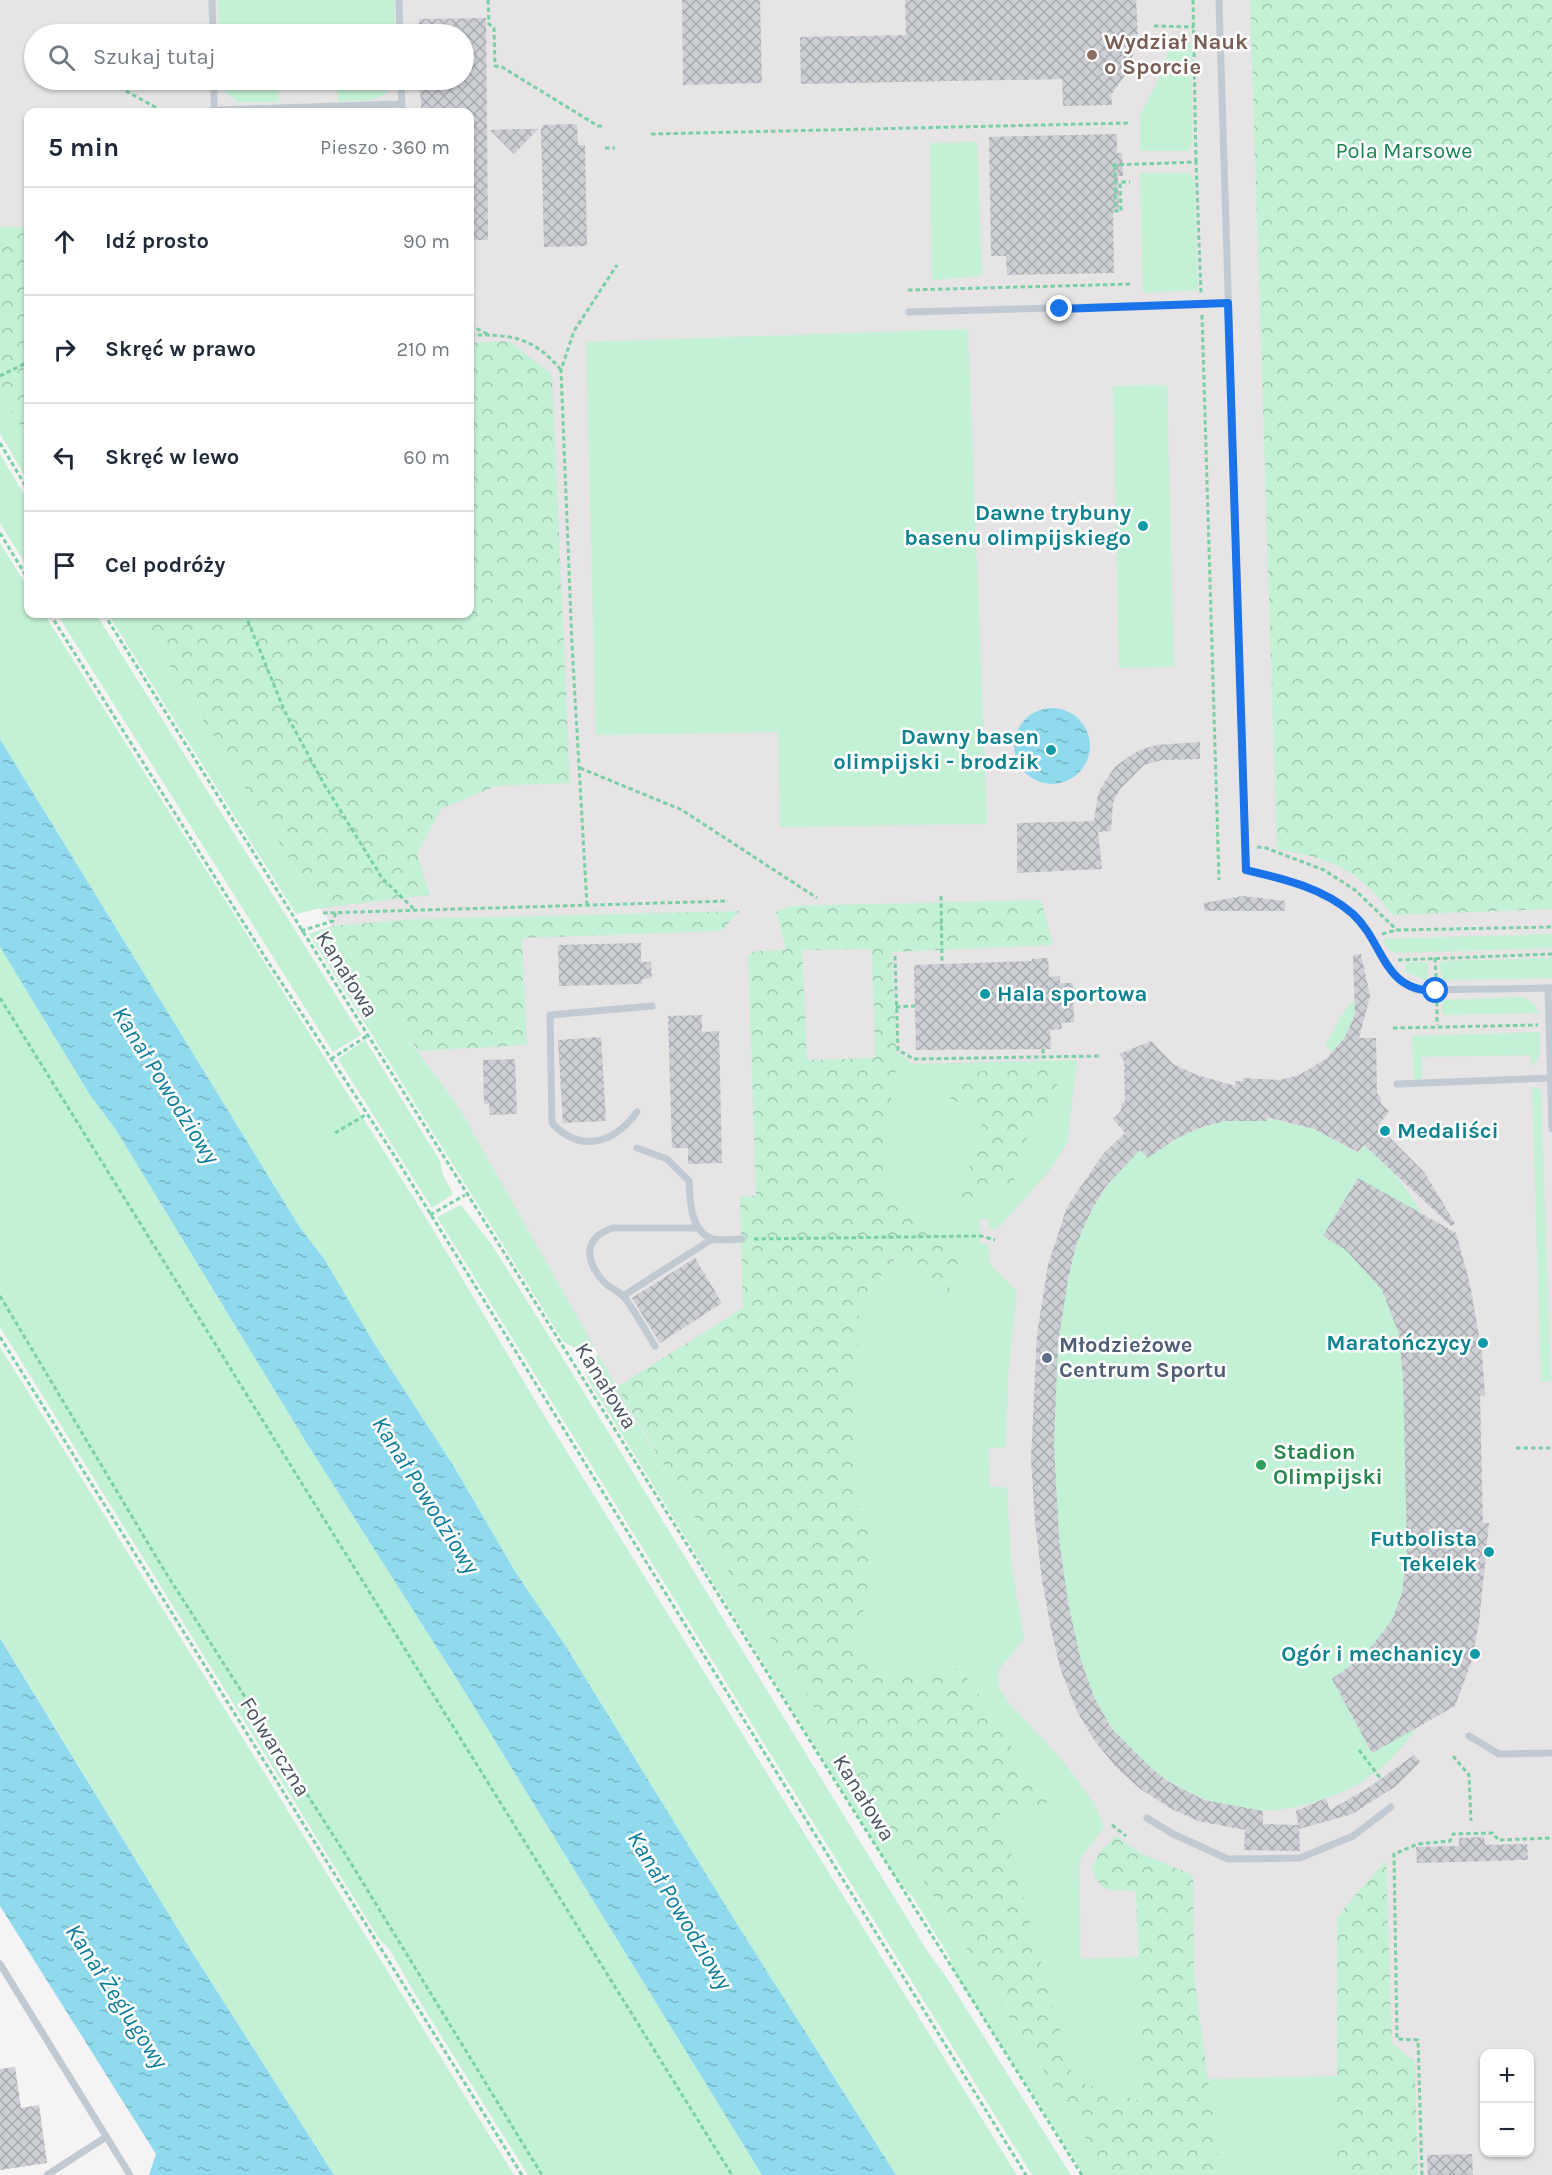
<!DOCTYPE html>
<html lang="pl">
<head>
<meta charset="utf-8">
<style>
  body { margin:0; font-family:Karla,sans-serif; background:#f6f6f7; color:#1f2937 }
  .controls { position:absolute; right:18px; bottom:18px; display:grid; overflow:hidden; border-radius:12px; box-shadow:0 2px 4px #0004 }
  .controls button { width:54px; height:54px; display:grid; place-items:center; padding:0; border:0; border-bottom:2px solid #e0e1e3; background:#fff; color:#1f2937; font:30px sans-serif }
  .stop { position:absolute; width:18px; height:18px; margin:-14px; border:4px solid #1a73e8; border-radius:50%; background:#fff }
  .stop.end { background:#1a73e8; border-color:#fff; box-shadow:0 2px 6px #0008 }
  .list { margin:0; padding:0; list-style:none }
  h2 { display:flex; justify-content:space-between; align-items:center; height:78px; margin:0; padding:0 24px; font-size:26px }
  h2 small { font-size:20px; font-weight:400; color:#747a83 }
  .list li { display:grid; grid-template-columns:39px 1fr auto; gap:18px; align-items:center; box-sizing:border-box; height:108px; padding:0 24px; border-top:2px solid #e0e1e3 }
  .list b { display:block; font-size:22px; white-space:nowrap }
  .list em { font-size:20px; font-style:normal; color:#747a83 }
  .icon { flex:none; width:33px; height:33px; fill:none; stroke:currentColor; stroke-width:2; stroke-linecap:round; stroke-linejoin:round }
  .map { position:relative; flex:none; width:1552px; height:2175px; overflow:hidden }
  .search { position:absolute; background:#fff; box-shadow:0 2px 4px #0004; left:24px; top:24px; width:450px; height:66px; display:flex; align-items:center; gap:15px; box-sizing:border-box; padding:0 21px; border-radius:33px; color:#747a83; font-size:22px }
  .panel { position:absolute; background:#fff; box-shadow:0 2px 4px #0004; left:24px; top:108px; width:450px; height:510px; border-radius:12px }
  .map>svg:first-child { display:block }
  .education { fill:#e6e4e5; fill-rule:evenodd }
  .grass { fill:#c3f1d5 }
  .forest { fill:url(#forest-crowns); fill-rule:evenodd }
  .water { fill:url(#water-ripples) }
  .building { fill:url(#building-cross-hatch) }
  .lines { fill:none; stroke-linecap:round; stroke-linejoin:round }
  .path { stroke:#7ad0a6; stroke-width:3; stroke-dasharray:4.5 3; stroke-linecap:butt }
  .service { stroke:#c1cad2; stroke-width:7 }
  .route { stroke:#1a73e8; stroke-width:8 }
  .education-dot { fill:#8d6e63; stroke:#fff; stroke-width:2 }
  .culture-dot { fill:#0f9aa8; stroke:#fff; stroke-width:2 }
  .service-dot { fill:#5c6f8a; stroke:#fff; stroke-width:2 }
  .leisure-dot { fill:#2e9e5b; stroke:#fff; stroke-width:2 }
  .labels { text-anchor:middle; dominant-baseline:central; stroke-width:5; stroke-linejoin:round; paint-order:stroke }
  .education-label { font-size:22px; font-weight:bold; fill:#785e54; stroke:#fff; text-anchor:start }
  .park-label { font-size:22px; fill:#17864f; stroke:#fff }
  .culture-label { font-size:22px; font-weight:bold; fill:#0d838f; stroke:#fff; text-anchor:end }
  .street-label { font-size:22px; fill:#4a5661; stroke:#fff }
  .service-label { font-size:22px; font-weight:bold; fill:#4e5e75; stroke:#fff; text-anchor:start }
  .leisure-label { font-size:22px; font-weight:bold; fill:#27864d; stroke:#fff; text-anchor:start }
  .water-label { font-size:24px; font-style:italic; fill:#0c7c9b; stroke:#fff }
</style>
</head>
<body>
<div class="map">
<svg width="1552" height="2175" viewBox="0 0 1552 2175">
  <defs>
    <pattern id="forest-crowns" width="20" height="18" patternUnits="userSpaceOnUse" patternTransform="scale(1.5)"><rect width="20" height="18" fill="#c3f1d5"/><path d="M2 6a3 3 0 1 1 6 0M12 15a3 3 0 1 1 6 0" fill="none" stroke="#a0c6b0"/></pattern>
    <pattern id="water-ripples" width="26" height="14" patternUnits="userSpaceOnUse" patternTransform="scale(1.5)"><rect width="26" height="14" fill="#90daee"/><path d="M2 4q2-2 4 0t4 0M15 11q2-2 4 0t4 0" fill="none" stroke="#78b4c4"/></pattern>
    <pattern id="building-cross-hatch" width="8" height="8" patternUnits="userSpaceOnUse" patternTransform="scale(1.5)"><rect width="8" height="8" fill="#cdcfd5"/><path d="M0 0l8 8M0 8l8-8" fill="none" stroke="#a8abb0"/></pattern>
  </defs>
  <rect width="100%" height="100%" fill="#f5f3f3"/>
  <path class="education" d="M0,0h1552v2175h-443l-472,-752 -179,-317 -57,-77 -81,-121 -183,-294h333v-502h-442v327l-28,-46zM34,34h430v46h-430zM1484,2054h46v98h-46z"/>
  <g class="grass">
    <polygon points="218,0 394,0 395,34 219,34"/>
    <polygon points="1171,40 1191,44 1193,144 1188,151 1140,151 1140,115 1162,73"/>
    <path d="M221,80h174c-9,25 -35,20 -57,21l-1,-17 -59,2 1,16h-41l-16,-13z"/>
    <polygon points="977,142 982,276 932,280 930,143"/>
    <polygon points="1140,173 1189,173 1194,179 1198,290 1143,293"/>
    <polygon points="968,329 987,824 780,827 778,732 596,735 586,342"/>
    <polygon points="1167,385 1174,667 1119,668 1113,386"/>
    <polygon points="0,393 28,439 28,481 0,434"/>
    <polygon points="0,454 28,501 28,568 0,523"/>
    <polygon points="0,543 28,588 28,614 44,614 423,1213 539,1407 1017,2175 896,2175 732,1916 565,1645 516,1573 453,1465 372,1340 325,1260 299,1226 0,739"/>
    <polygon points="57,614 96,614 361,1035 333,1052"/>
    <polygon points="108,614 137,614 320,908 296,914"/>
    <polygon points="332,926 401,1029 458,1106 594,1346 581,1352 563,1341 309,934"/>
    <polygon points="1552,934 1552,948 1395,953 1389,950 1383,939"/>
    <polygon points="0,947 90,1095 116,1130 306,1442 460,1684 762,2175 528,2175 415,1994 390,1950 380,1940 0,1327"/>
    <polygon points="1552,958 1552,978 1443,980 1439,964 1442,961"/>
    <polygon points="1410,962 1428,963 1428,979 1425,980 1404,971 1405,964"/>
    <polygon points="1524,997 1534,1004 1539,1013 1444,1015 1442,1012 1443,1000"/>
    <path d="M1355,1001c2,20 -10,36 -22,51l-8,-7c9,-12 18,-39 30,-44z"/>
    <polygon points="1540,1032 1540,1056 1531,1067 1531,1055 1422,1057 1422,1079 1414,1079 1412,1036"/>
    <polygon points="365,1040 440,1161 443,1175 453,1194 432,1208 338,1059"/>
    <polygon points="896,1052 913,1064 1077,1060 1067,1143 1051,1169 997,1229 989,1229 989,1219 979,1219 981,1244 988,1245 990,1264 1017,1291 1008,1375 1006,1447 988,1448 990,1487 1007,1487 1011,1562 1024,1639 998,1671 999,1688 1008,1702 1063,1761 1094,1803 1104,1827 1083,1855 1079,1864 1081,1959 1139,1957 1144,2102 1073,2081 997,1805 1051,1785 1023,1768 993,1715 960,1668 893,1678 846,1646 865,1608 872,1535 855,1500 859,1303 900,1254 945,1299 958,1263 887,1194 883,1144"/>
    <polygon points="1532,1087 1538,1088 1541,1093 1551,1380 1541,1382"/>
    <path d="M1267,1118l47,11 44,24 6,-7c36,26 56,61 74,101l1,443c-35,65 -65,97 -138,116 -38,9 -79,3 -114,-15 -38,-19 -74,-53 -92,-92 -48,-104 -54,-344 -19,-453 12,-37 36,-70 64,-97l23,-2 21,-13 37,-12z"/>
    <polygon points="461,1205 492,1245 564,1360 926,1949 945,1975 1071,2175 1032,2175 437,1217"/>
    <polygon points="0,1347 514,2175 334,2175 192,1952 0,1637"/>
    <polygon points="598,1354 637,1423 1109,2175 1084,2175 953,1970 950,1958 914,1899 898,1881 590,1383 585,1372"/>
    <polygon points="1337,2076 1337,2175 1221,2175 1208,2079"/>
  </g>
  <g class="forest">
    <path d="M1250,0h302v909l-160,6c-34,-47 -60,-56 -115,-66z"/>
    <polygon points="0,227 28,227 28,439 0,393"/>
    <polygon points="509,341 552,375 570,783 496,786 441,809 417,854 430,895 320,908 137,614 470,614 470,343"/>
    <path d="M1041,900l12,45 -161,7 5,112 -14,80 4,50 72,69 -13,36 -47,-45 -40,49 -4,197 17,35 -7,73 -19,38 47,32 67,-10 33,47 30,53 29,17 -8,26 -46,-5 76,275 70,21 -8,-211c-24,-2 -37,5 -44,-24l8,-15 16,-16 24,17 53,22 1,101 27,199h-112l-415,-659 -77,-129 126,-79 -3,-111 16,-1 -8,-240 7,-5 31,-1 -10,-38 14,-6zM872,949l3,109 -68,2 -5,-110z"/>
    <polygon points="740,911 721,931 522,938 527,1045 419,1051 401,1029 332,926 416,919"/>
    <polygon points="1054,1067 1059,1095 1032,1123 1014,1180 968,1205 956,1189 983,1145 980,1110 950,1099 970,1072"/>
    <polygon points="1386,1860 1392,2043 1415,2062 1418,2175 1337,2175 1337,1917"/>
  </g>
  <g class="water">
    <circle cx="1052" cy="746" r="38"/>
    <polygon points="0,739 299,1226 325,1260 372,1340 453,1465 516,1573 565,1645 732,1916 896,2175 762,2175 460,1684 306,1442 116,1130 90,1095 0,947"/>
    <polygon points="0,1638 192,1952 334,2175 149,2175 156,2154 0,1906"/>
  </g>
  <g class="building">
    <polygon points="682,0 760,0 762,83 683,85"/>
    <polygon points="905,0 1136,0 1138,38 1128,71 1111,95 1112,105 1063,106 1062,79 801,84 800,37 906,35"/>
    <polygon points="486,18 488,240 470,240 470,112 421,112 420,80 464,80 464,34 419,34 419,19"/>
    <polygon points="577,124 578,145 585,145 587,246 544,247 541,129 543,125"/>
    <polygon points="520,129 538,129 514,154 490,130"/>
    <polygon points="1117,134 1117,153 1122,153 1123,176 1118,176 1119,212 1113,212 1114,273 1007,275 1006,256 991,256 989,137"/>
    <polygon points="1200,742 1200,759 1162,760 1144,765 1120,789 1113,803 1111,831 1098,832 1102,869 1017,873 1017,823 1094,821 1098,794 1104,783 1115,767 1127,758 1140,750 1156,745"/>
    <polygon points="1243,896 1285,901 1285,911 1205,911 1204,903"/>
    <polygon points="641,943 641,962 651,962 652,978 642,979 642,984 559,986 558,945"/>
    <polygon points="1361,954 1370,996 1359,1038 1376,1038 1377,1093 1381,1098 1381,1104 1389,1111 1378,1126 1424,1172 1455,1223 1451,1226 1364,1145 1358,1152 1314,1129 1267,1117 1267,1121 1225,1121 1202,1127 1177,1138 1148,1158 1140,1150 1106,1186 1091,1211 1076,1245 1068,1279 1058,1344 1054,1444 1059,1539 1068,1602 1081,1661 1095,1699 1112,1729 1151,1768 1169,1782 1204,1800 1263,1811 1263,1824 1298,1825 1296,1811 1326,1798 1330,1810 1368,1788 1414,1755 1420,1762 1396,1786 1352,1814 1299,1829 1300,1851 1244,1850 1245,1830 1198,1821 1170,1808 1139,1788 1116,1767 1094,1740 1077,1711 1061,1671 1051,1629 1042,1580 1035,1521 1031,1459 1037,1334 1048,1265 1067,1207 1103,1154 1125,1133 1113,1119 1121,1111 1121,1105 1125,1101 1124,1061 1119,1054 1151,1041 1173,1064 1197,1075 1235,1086 1235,1081 1243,1081 1243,1078 1280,1080 1299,1075 1326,1059 1345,1037 1355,1015 1353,955"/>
    <polygon points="1048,958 1049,977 1060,976 1060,983 1073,983 1074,1022 1061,1023 1062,1029 1050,1030 1051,1049 916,1050 914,965 1032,961 1032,959"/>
    <polygon points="702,1015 702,1032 719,1031 722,1163 688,1164 688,1148 672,1148 668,1016"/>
    <polygon points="601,1037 606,1121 563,1123 558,1040"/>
    <polygon points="515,1059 517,1114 490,1115 489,1104 484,1104 483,1060"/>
    <polygon points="1358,1178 1456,1233 1470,1284 1482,1353 1485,1395 1480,1396 1483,1523 1489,1523 1479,1623 1471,1663 1455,1706 1372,1753 1332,1679 1365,1655 1392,1620 1402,1593 1407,1548 1403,1378 1399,1334 1382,1290 1346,1250 1323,1236"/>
    <polygon points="695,1258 722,1303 660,1343 632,1298"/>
    <polygon points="1484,1837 1485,1845 1527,1844 1528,1860 1417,1863 1416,1847 1459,1846 1459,1838"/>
    <polygon points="15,2067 21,2108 39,2105 47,2163 0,2170 0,2069"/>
    <polygon points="1472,2154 1473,2175 1428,2175 1427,2155"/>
  </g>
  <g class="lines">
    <g class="path">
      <polyline points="488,0 489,24 494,28 495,66 502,67 598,126 605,126"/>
      <polyline points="1193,0 1196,162"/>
      <polyline points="1154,26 1194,27"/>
      <polyline points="106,80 164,112"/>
      <polyline points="651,134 1130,123"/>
      <polyline points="605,148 615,148"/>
      <polyline points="1112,165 1196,162 1201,293"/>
      <polyline points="1115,165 1115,211 1121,211 1120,182 1130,182"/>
      <polyline points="908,290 1132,284"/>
      <polyline points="1202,315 1219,880"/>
      <polyline points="470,325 489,335"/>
      <path d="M470,335c42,0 62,1 91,35"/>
      <polyline points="0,376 28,362"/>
      <polyline points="0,443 28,490"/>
      <polyline points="0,533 28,579"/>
      <polyline points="50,614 270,965 394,1155 1026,2175"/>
      <polyline points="104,614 1082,2175"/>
      <polyline points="245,614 285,712 324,784 382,878 416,911"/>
      <polyline points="580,768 682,810 817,898"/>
      <polyline points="1257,847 1266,848 1324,870 1355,890 1397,930"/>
      <polyline points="941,896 942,961"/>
      <polyline points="587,905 572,645 561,370 574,331 617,265"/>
      <polyline points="323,913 728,901"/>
      <polyline points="301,931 333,921 336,912"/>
      <polyline points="1382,934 1397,930 1552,927"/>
      <polyline points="895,956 898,1050 914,1059 1099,1056"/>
      <polyline points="1435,958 1436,977"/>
      <polyline points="1398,960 1552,954"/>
      <polyline points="0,998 732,2175"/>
      <polyline points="1437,1002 1437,1025"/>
      <polyline points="896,1007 915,1006"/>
      <polyline points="1393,1028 1538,1025"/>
      <polyline points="1043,1049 1043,1057"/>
      <polyline points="331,1059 367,1036"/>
      <polyline points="335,1133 367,1114"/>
      <polyline points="430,1215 465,1195"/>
      <polyline points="754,1239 981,1236 995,1240"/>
      <polyline points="0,1296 164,1570 349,1860 542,2175"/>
      <polyline points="0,1337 522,2175"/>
      <polyline points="1516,1448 1552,1448"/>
      <polyline points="1359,1750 1381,1779"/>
      <polyline points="1453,1756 1469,1775 1471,1821"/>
      <polyline points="1112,1825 1126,1836"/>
      <polyline points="1422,2175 1418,2040 1397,2039 1394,1854 1418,1844 1450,1841 1453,1834 1493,1833 1498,1840 1552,1838"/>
    </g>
    <g class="service">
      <polyline points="212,0 213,34"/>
      <polyline points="399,0 400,34"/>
      <path d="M1219,0l27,870c41,10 87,20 115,54 20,23 25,52 55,66l136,-2"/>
      <polyline points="214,80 214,112"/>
      <polyline points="401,80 402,112"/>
      <polyline points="214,110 402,104"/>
      <polyline points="909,312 1228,303"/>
      <polyline points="1548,988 1552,1129"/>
      <polyline points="1397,1084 1551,1078"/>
      <path d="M637,1112c-23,31 -56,42 -85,11l-2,-108 102,-9"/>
      <path d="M637,1148l30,11 22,22c1,19 1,51 24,58 8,2 20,0 29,0"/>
      <polyline points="623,1296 712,1239"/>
      <path d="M655,1346c-10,-16 -19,-33 -30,-48 -6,-7 -16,-10 -22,-17 -19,-22 -19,-44 10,-53h85"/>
      <polyline points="1469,1736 1499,1754 1552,1753"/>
      <polyline points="1147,1818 1173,1834 1228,1859 1300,1858 1353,1836 1391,1807"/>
      <polyline points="0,1964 130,2175"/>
      <polyline points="47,2175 106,2137"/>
    </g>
  </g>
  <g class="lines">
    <path class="route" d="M1060,309l168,-6 18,567c38,9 77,18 107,44 32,30 29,77 83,77"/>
  </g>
  <circle class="education-dot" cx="1092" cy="55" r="6"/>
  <g class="culture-dot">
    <circle cx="1143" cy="526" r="6"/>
    <circle cx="1051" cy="750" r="6"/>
    <circle cx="985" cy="994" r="6"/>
    <circle cx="1385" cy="1131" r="6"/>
    <circle cx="1483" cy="1343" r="6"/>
    <circle cx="1489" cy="1552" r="6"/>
    <circle cx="1475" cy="1654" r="6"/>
  </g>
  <circle class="service-dot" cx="1047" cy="1358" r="6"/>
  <circle class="leisure-dot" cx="1261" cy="1465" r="6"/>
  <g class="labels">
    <g class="education-label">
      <text x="1104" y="42">Wydział Nauk<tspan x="1104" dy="25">o Sporcie</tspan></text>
    </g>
    <g class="park-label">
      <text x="1404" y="151">Pola Marsowe</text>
    </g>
    <g class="culture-label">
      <text x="1131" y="513">Dawne trybuny<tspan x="1131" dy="25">basenu olimpijskiego</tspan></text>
      <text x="1039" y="737">Dawny basen<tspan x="1039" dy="25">olimpijski - brodzik</tspan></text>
      <text x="997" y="994" text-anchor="start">Hala sportowa</text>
      <text x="1397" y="1131" text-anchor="start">Medaliści</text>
      <text x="1471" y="1343">Maratończycy</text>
      <text x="1477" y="1539">Futbolista<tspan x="1477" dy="25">Tekelek</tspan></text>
      <text x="1463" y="1654">Ogór i mechanicy</text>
    </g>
    <g class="street-label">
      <text transform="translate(347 974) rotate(58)">Kanałowa</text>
      <text transform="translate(606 1386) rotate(58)">Kanałowa</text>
      <text transform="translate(275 1747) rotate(58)">Folwarczna</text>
      <text transform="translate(864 1798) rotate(58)">Kanałowa</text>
    </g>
    <g class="service-label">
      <text x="1059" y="1345">Młodzieżowe<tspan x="1059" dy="25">Centrum Sportu</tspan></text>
    </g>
    <g class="leisure-label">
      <text x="1273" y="1452">Stadion<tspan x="1273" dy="25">Olimpijski</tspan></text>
    </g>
    <g class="water-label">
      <text transform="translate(166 1085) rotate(58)">Kanał Powodziowy</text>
      <text transform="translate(426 1495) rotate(58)">Kanał Powodziowy</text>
      <text transform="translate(680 1910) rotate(59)">Kanał Powodziowy</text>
      <text transform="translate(117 1996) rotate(57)">Kanał Żeglugowy</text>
    </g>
  </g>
</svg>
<div class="controls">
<button>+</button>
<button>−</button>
</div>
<div class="stop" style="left:1436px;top:991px"></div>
<div class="stop end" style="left:1060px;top:309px"></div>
<div class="search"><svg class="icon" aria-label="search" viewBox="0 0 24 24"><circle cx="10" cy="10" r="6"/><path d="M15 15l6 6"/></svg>Szukaj tutaj</div>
<section class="panel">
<h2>5 min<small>Pieszo · 360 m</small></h2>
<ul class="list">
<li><svg class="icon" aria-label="ahead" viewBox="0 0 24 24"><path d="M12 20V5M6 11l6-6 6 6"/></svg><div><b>Idź prosto</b></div><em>90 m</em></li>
<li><svg class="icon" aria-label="right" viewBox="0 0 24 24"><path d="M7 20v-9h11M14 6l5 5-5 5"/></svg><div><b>Skręć w prawo</b></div><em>210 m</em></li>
<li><svg class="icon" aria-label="left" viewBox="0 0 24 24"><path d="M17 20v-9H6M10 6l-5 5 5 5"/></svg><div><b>Skręć w lewo</b></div><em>60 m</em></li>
<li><svg class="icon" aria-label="arrive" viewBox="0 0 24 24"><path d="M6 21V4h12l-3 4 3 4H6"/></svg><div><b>Cel podróży</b></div></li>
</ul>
</section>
</div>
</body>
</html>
